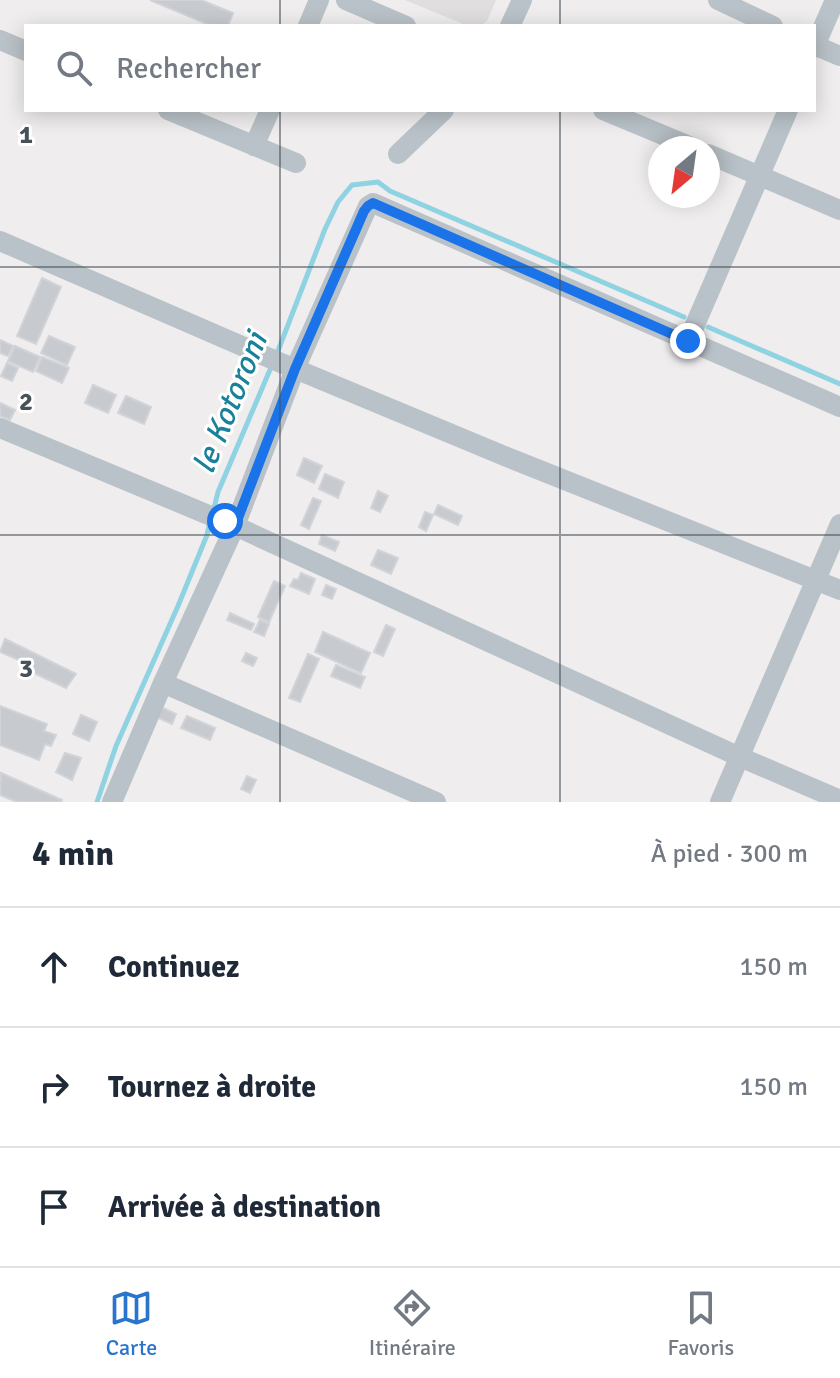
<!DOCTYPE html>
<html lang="fr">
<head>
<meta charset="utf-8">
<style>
  body { margin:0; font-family:Signika,sans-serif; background:#f6f6f7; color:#1f2937 }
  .compass { position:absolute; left:648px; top:136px; width:72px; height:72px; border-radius:50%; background:#fff; box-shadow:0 4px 20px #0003; rotate:209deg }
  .stop { position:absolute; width:24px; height:24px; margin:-18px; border:6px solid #1a73e8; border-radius:50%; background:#fff }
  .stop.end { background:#1a73e8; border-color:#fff; box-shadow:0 2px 8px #0008 }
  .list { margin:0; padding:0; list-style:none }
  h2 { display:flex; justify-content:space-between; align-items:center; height:104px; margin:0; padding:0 32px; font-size:34px }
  h2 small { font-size:26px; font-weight:400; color:#747a83 }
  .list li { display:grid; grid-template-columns:52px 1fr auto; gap:24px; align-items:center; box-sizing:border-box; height:120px; padding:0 32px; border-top:2px solid #e0e1e3 }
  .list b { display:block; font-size:30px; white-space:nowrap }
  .list em { font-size:26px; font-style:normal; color:#747a83 }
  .icon { flex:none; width:44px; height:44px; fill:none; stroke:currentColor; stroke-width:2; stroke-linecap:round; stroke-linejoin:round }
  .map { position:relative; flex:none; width:840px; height:802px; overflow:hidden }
  .search { position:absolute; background:#fff; box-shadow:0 4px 20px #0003; left:24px; right:24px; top:24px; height:88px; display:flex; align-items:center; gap:20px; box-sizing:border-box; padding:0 28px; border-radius:0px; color:#747a83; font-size:30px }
  .sheet { height:464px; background:#fff }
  nav { display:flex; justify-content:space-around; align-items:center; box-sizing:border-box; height:112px; border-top:2px solid #e0e1e3; background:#fff; font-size:22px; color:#747a83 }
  nav a { display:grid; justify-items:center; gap:4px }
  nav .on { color:#2974cd }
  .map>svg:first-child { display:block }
  .education { fill:#e0dede }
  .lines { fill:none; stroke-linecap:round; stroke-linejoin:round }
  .stream { stroke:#8fd3e3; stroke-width:5 }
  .building { fill:#c7cacf; stroke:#d1d3d8; stroke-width:2 }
  .minor { stroke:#b9c2c8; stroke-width:20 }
  .route { stroke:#1a73e8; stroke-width:10 }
  .grid { fill:none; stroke:#475158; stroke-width:2; stroke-opacity:0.55 }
  .labels { text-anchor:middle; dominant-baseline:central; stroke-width:6; stroke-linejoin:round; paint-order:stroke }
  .water-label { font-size:32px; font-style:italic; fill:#19819a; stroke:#fff }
  .grid-label { font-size:26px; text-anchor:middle; font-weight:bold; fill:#475158; stroke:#fff; stroke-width:6; stroke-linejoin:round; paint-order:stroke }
</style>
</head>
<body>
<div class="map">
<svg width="840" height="802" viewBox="0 0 840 802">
  <rect width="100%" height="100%" fill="#efeded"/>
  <polygon class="education" points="405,0 496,0 487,21 480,26 468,26"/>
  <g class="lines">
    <g class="stream">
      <polyline points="708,327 840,384"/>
      <polyline points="276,356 325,229 338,202 352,185 378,182 390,191 684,317"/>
      <polyline points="213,512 218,492 272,365"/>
      <polyline points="97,802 116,746 178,606 207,535 210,521"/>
    </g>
  </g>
  <g class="building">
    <polygon points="150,0 201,0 233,13 228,26 212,26"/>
    <polygon points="42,278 61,287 36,344 17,336"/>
    <polygon points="49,336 75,347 67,365 41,353"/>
    <polygon points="0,340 13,346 8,356 0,353"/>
    <polygon points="15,346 40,357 33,372 8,361"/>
    <polygon points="42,357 69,368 62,383 36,371"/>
    <polygon points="7,363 18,368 12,381 1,376"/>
    <polygon points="93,385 116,395 108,413 85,403"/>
    <polygon points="126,396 151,407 144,424 118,413"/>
    <polygon points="0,403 15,410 10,420 0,416"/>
    <polygon points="304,458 322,466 314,483 297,475"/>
    <polygon points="325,474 344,482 338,498 319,489"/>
    <polygon points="378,491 388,496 380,512 371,508"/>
    <polygon points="313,498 321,501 309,529 301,525"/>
    <polygon points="438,505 462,516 458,525 434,514"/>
    <polygon points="425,512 433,515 426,531 419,527"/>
    <polygon points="322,535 339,542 335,551 319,544"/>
    <polygon points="378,550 398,558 391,574 371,565"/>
    <polygon points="301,573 315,579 309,594 290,586 294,579 298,580"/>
    <polygon points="274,581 285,586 269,622 258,617"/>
    <polygon points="326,585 336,589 332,599 322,595"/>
    <polygon points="230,613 254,624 251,630 227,620"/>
    <polygon points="260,620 269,624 264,636 254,632"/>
    <polygon points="386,625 395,629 383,656 374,652"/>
    <polygon points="323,632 370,653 361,673 315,652"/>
    <polygon points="5,639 76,674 66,688 23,668 26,663 0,652"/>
    <polygon points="246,653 257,658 253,666 242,661"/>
    <polygon points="308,654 319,659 300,702 289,698"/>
    <polygon points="336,665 365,677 360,688 331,676"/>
    <polygon points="0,706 47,724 44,731 56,735 51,746 45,744 39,760 0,745"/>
    <polygon points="159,706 176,714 172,724 154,716"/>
    <polygon points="81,715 97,722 89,741 73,734"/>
    <polygon points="187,716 215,728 210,740 181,728"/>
    <polygon points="65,753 81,758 72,780 56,772"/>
    <polygon points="1,773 62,800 61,802 17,802 0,795"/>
    <polygon points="247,776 256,780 250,793 241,789"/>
  </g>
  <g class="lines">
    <g class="minor">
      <polyline points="346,0 406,26"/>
      <polyline points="718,0 773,26"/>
      <polyline points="308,26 319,0"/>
      <polyline points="510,26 522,0"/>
      <polyline points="0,40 26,51"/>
      <polyline points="814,45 840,56"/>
      <polyline points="814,48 835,0"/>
      <polyline points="168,110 296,163"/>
      <polyline points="603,110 694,148"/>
      <polyline points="254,146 270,110"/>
      <polyline points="398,154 444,110"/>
      <polyline points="708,154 840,210"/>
      <polyline points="0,241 281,363 507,457 840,590"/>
      <polyline points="688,341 788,110"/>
      <polyline points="0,428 235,526 740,757 840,800"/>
      <polyline points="163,683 436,802"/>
      <polyline points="112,802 163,683 235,526 295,369 368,206 373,203 840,407"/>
      <polyline points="720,802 840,524"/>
    </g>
  </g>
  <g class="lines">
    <polyline class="route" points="225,521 235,526 295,369 364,211 368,206 373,203 688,341"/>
  </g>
  <path class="grid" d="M280,0v26M560,0v26M280,110v692M560,110v692M0,267h840M0,535h840"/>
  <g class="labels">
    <g class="water-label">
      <text transform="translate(230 403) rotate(-68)">le Kotoroni</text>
    </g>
  </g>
  <g class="grid-label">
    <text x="26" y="143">1</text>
    <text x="26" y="410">2</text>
    <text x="26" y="677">3</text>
  </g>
</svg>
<svg class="compass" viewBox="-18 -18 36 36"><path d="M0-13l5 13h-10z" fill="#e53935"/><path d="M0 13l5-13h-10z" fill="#747a83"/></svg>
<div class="stop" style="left:225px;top:521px"></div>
<div class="stop end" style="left:688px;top:341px"></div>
<div class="search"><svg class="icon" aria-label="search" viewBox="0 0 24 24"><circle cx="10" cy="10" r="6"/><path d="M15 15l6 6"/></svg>Rechercher</div>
</div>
<section class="sheet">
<h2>4 min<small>À pied · 300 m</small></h2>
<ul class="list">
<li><svg class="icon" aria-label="ahead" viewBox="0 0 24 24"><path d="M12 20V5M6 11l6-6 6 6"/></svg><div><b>Continuez</b></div><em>150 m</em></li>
<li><svg class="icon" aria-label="right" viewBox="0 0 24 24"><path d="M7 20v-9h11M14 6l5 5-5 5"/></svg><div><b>Tournez à droite</b></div><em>150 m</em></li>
<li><svg class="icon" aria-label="arrive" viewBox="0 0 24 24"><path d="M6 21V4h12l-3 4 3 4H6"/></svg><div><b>Arrivée à destination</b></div></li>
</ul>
</section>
<nav>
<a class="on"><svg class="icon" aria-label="map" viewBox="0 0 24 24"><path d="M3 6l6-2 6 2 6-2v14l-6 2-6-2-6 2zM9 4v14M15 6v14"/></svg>Carte</a>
<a><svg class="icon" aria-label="directions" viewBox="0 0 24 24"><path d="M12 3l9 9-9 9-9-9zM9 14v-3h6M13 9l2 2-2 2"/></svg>Itinéraire</a>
<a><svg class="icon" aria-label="saved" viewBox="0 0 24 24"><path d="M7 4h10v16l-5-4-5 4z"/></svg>Favoris</a>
</nav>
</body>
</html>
